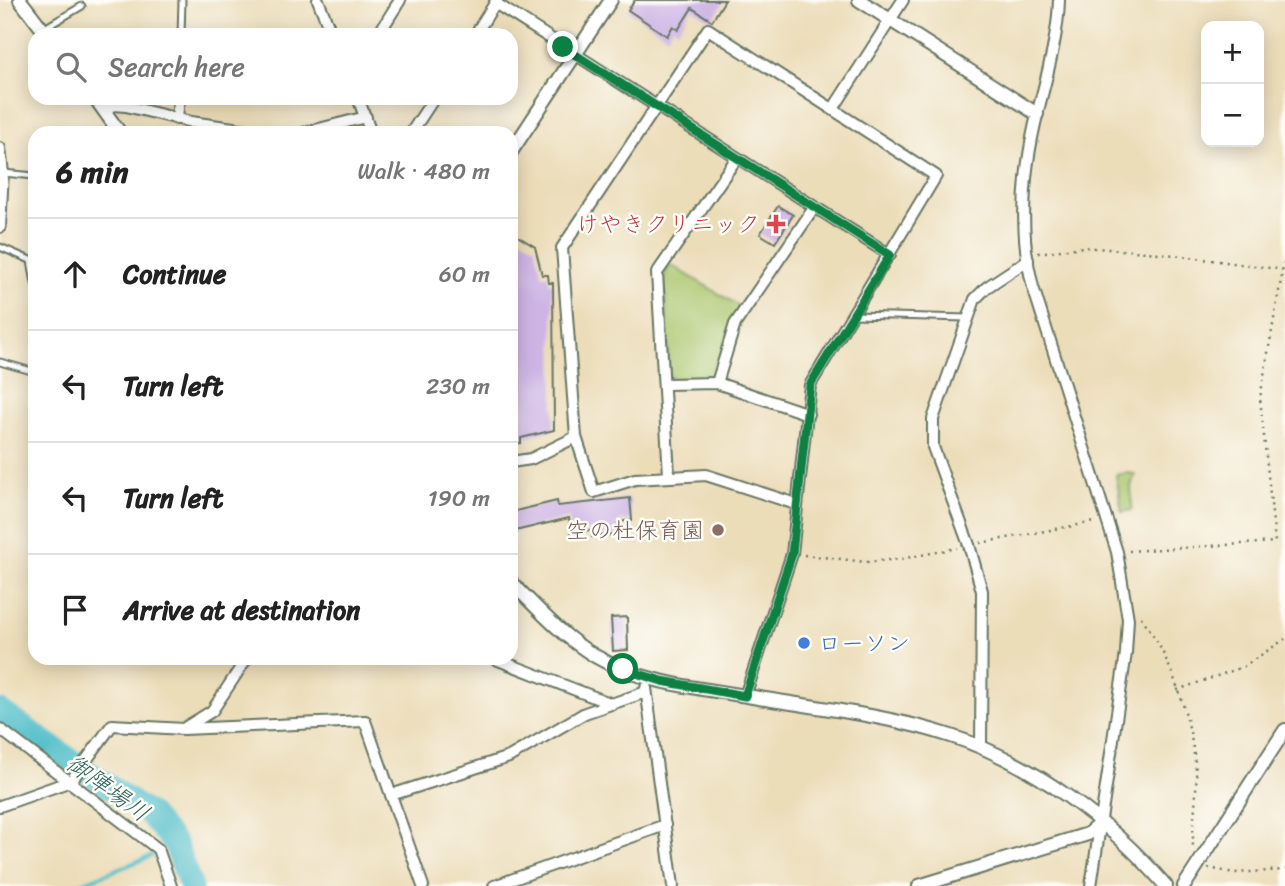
<!DOCTYPE html>
<html lang="en">
<head>
<meta charset="utf-8">
<style>
  body { margin:0; font-family:Sriracha,"Klee One",sans-serif; background:#f6f6f6; color:#222 }
  .controls { position:absolute; right:21px; top:21px; display:grid; overflow:hidden; border-radius:14px; box-shadow:0 4px 18px #0003 }
  .controls button { width:63px; height:63px; display:grid; place-items:center; padding:0; border:0; border-bottom:2px solid #e0e0e0; background:#fff; color:#222; font:35px sans-serif }
  .stop { position:absolute; width:21px; height:21px; margin:-16px; border:5px solid #0b8043; border-radius:50%; background:#fff }
  .stop.end { background:#0b8043; border-color:#fff; box-shadow:0 2px 7px #0008 }
  .list { margin:0; padding:0; list-style:none }
  h2 { display:flex; justify-content:space-between; align-items:center; height:91px; margin:0; padding:0 28px; font-size:30px }
  h2 small { font-size:23px; font-weight:400; color:#767676 }
  .list li { display:grid; grid-template-columns:46px 1fr auto; gap:21px; align-items:center; box-sizing:border-box; height:112px; padding:0 28px; border-top:2px solid #e0e0e0 }
  .list b { display:block; font-size:26px; white-space:nowrap }
  .list em { font-size:23px; font-style:normal; color:#767676 }
  .icon { flex:none; width:38px; height:38px; fill:none; stroke:currentColor; stroke-width:2; stroke-linecap:round; stroke-linejoin:round }
  .map { position:relative; flex:none; width:1285px; height:886px; overflow:hidden }
  .search { position:absolute; background:#fff; box-shadow:0 4px 18px #0003; left:28px; top:28px; width:490px; height:77px; display:flex; align-items:center; gap:18px; box-sizing:border-box; padding:0 24px; border-radius:21px; color:#767676; font-size:26px }
  .panel { position:absolute; background:#fff; box-shadow:0 4px 18px #0003; left:28px; top:126px; width:490px; height:539px; border-radius:21px }
  .map>svg:first-child { display:block }
  .green { fill:#aac66d; stroke:#648250; stroke-width:2 }
  .lines { fill:none; stroke-linecap:round; stroke-linejoin:round }
  .stream { stroke:#50bec9; stroke-width:4.5 }
  .river { stroke:#50bec9; stroke-width:24 }
  .building { fill:#cdb4e5 }
  .service-casing { stroke:#677563; stroke-width:9 }
  .minor-casing { stroke:#677563; stroke-width:14 }
  .tertiary-casing { stroke:#677563; stroke-width:16 }
  .path { stroke:#677563; stroke-width:2.5; stroke-dasharray:2 5; stroke-linecap:butt }
  .service { stroke:#fff; stroke-width:5 }
  .minor { stroke:#fff; stroke-width:10 }
  .tertiary { stroke:#fff; stroke-width:12 }
  .route { stroke:#0b8043; stroke-width:9 }
  .health-dot { fill:#e0444e; stroke:#fdfcf7; stroke-width:2.5 }
  .education-dot { fill:#8d6e63; stroke:#fdfcf7; stroke-width:2.5 }
  .shop-dot { fill:#3f7fe0; stroke:#fdfcf7; stroke-width:2.5 }
  .labels { text-anchor:middle; dominant-baseline:central; stroke-width:5; stroke-linejoin:round; paint-order:stroke }
  .health-label { font-size:23px; fill:#be3a42; stroke:#fdfcf7; text-anchor:end }
  .education-label { font-size:23px; fill:#785e54; stroke:#fdfcf7; text-anchor:end }
  .shop-label { font-size:23px; fill:#366cbe; stroke:#fdfcf7; text-anchor:start }
  .water-label { font-size:24px; font-style:italic; fill:#2e6461; stroke:#fdfcf7 }
</style>
</head>
<body>
<div class="map">
<svg width="1285" height="886" viewBox="0 0 1285 886">
  <rect width="100%" height="100%" fill="#fdfcf7"/>
  <filter id="ink" filterUnits="userSpaceOnUse"><feTurbulence type="fractalNoise" baseFrequency=".0143" numOctaves="2"/><feDisplacementMap in="SourceGraphic" scale="14" xChannelSelector="R" yChannelSelector="G"/><feConvolveMatrix kernelMatrix="1 2 1 2 8 2 1 2 1" color-interpolation-filters="sRGB"/></filter>
  <filter id="wash" filterUnits="userSpaceOnUse"><feTurbulence type="fractalNoise" baseFrequency=".00686" numOctaves="4" result="noise"/><feDisplacementMap in="SourceGraphic" scale="28" xChannelSelector="R" yChannelSelector="G"/><feGaussianBlur stdDeviation="1.57" result="paint"/><feColorMatrix in="noise" values="0 0 0 0 0 0 0 0 0 0 0 0 0 0 0 0 0 1.4 0 .05"/><feComposite in="paint" operator="in"/></filter>
  <g filter="url(#wash)">
    <rect width="100%" height="100%" fill="#ecddb9"/>
    <g class="green">
      <polygon points="671,265 739,306 710,380 674,381 669,375 664,275"/>
      <polygon points="1127,473 1135,474 1131,486 1132,510 1122,512 1116,475"/>
    </g>
    <g class="lines">
      <g class="stream">
        <polyline points="166,848 175,844"/>
        <polyline points="74,886 152,856"/>
      </g>
      <polyline class="river" points="0,711 150,815 175,844 191,886"/>
    </g>
    <g id="blocks">
      <g class="building">
        <polygon points="635,0 725,0 712,21 692,8 678,30 673,26 667,36 628,10"/>
        <polygon points="778,206 793,215 775,243 760,234"/>
        <polygon points="511,232 535,247 542,275 548,275 549,283 553,283 554,430 521,438 521,443 511,444"/>
        <polygon points="630,498 632,520 618,522 620,534 592,537 592,530 571,532 569,518 511,532 511,512 557,501 558,506"/>
        <polygon points="627,617 628,650 613,651 611,618"/>
      </g>
    </g>
  </g>
  <g filter="url(#ink)">
    <use href="#blocks" fill-opacity="0" stroke="#677563" stroke-width="2"/>
    <g class="lines">
      <defs>
        <g id="service">
          <polyline points="43,29 82,6"/>
          <polyline points="181,35 182,0"/>
          <polyline points="3,173 35,176"/>
          <polyline points="0,247 35,262"/>
          <polyline points="31,261 35,283"/>
          <polyline points="854,315 967,318"/>
          <polyline points="0,362 35,372"/>
        </g>
        <g id="minor">
          <polyline points="318,0 332,35"/>
          <path d="M1059,0c-1,37 -12,75 -21,111 -14,56 -20,119 -5,176l84,265 11,67 -2,34 -35,233"/>
          <polyline points="495,3 890,255"/>
          <polyline points="378,35 400,0"/>
          <polyline points="475,35 497,0"/>
          <polyline points="358,98 371,133"/>
          <polyline points="833,109 903,0"/>
          <polyline points="105,111 113,105 126,106 191,122 269,133"/>
          <polyline points="177,119 179,98"/>
          <polyline points="303,133 366,117"/>
          <polyline points="411,133 434,98"/>
          <polyline points="0,148 3,173 0,227"/>
          <polyline points="717,383 735,324 814,208"/>
          <polyline points="666,384 717,383 808,414"/>
          <polyline points="511,462 531,459 576,437"/>
          <polyline points="669,475 657,273 736,159"/>
          <polyline points="493,658 612,704"/>
          <polyline points="646,688 673,886"/>
          <polyline points="745,696 792,554 810,385 936,176 708,29 562,248 576,437 594,492 635,479 706,475 796,504"/>
          <polyline points="186,727 212,711 247,658"/>
          <polyline points="0,729 158,849 171,886"/>
          <polyline points="981,747 982,591 969,545 933,447 933,419 975,299 987,287 1028,260"/>
          <polyline points="391,795 509,757 585,713 646,692"/>
          <polyline points="0,806 71,781 112,725 184,729 365,721 423,886"/>
          <polyline points="494,886 665,825"/>
        </g>
        <g id="tertiary">
          <polyline points="20,0 47,35"/>
          <polyline points="859,0 1037,114"/>
          <polyline points="95,98 120,133"/>
          <polyline points="511,152 611,0"/>
          <path d="M511,582c26,26 52,55 84,74 47,28 105,32 158,41 66,11 134,18 198,39 81,26 160,86 215,150"/>
          <polyline points="919,886 1088,834 1100,823"/>
          <polyline points="1184,886 1285,730"/>
        </g>
      </defs>
      <use href="#service" class="service-casing"/>
      <use href="#minor" class="minor-casing"/>
      <use href="#tertiary" class="tertiary-casing"/>
      <g class="path">
        <polyline points="1038,253 1083,247 1159,253 1285,270"/>
        <polyline points="980,543 1094,522"/>
        <polyline points="1129,551 1275,542 1260,398 1285,257"/>
        <polyline points="804,555 867,562 901,559 957,548"/>
        <path d="M1141,617c30,40 48,96 54,145 4,28 -3,57 -2,86"/>
        <polyline points="1177,690 1243,667 1285,639"/>
        <polyline points="1208,868 1234,873 1285,870"/>
      </g>
      <use href="#service" class="service"/>
      <use href="#minor" class="minor"/>
      <use href="#tertiary" class="tertiary"/>
    </g>
  </g>
  <g class="lines" filter="url(#ink)">
    <polyline class="route" points="563,47 890,255 810,385 792,554 745,696 662,681 623,669"/>
  </g>
  <path class="health-dot" d="M772.5 213.5h7v7h7v7h-7v7h-7v-7h-7v-7h7z"/>
  <circle class="education-dot" cx="718" cy="530" r="7"/>
  <circle class="shop-dot" cx="804" cy="643" r="7"/>
  <g class="labels">
    <g class="health-label">
      <text x="760" y="224">けやきクリニック</text>
    </g>
    <g class="education-label">
      <text x="704" y="530">空の杜保育園</text>
    </g>
    <g class="shop-label">
      <text x="818" y="643">ローソン</text>
    </g>
    <g class="water-label">
      <text transform="translate(108 788) rotate(36)">御陣場川</text>
    </g>
  </g>
</svg>
<div class="controls">
<button>+</button>
<button>−</button>
</div>
<div class="stop" style="left:623px;top:669px"></div>
<div class="stop end" style="left:563px;top:47px"></div>
<div class="search"><svg class="icon" aria-label="search" viewBox="0 0 24 24"><circle cx="10" cy="10" r="6"/><path d="M15 15l6 6"/></svg>Search here</div>
<section class="panel">
<h2>6 min<small>Walk · 480 m</small></h2>
<ul class="list">
<li><svg class="icon" aria-label="ahead" viewBox="0 0 24 24"><path d="M12 20V5M6 11l6-6 6 6"/></svg><div><b>Continue</b></div><em>60 m</em></li>
<li><svg class="icon" aria-label="left" viewBox="0 0 24 24"><path d="M17 20v-9H6M10 6l-5 5 5 5"/></svg><div><b>Turn left</b></div><em>230 m</em></li>
<li><svg class="icon" aria-label="left" viewBox="0 0 24 24"><path d="M17 20v-9H6M10 6l-5 5 5 5"/></svg><div><b>Turn left</b></div><em>190 m</em></li>
<li><svg class="icon" aria-label="arrive" viewBox="0 0 24 24"><path d="M6 21V4h12l-3 4 3 4H6"/></svg><div><b>Arrive at destination</b></div></li>
</ul>
</section>
</div>
</body>
</html>
